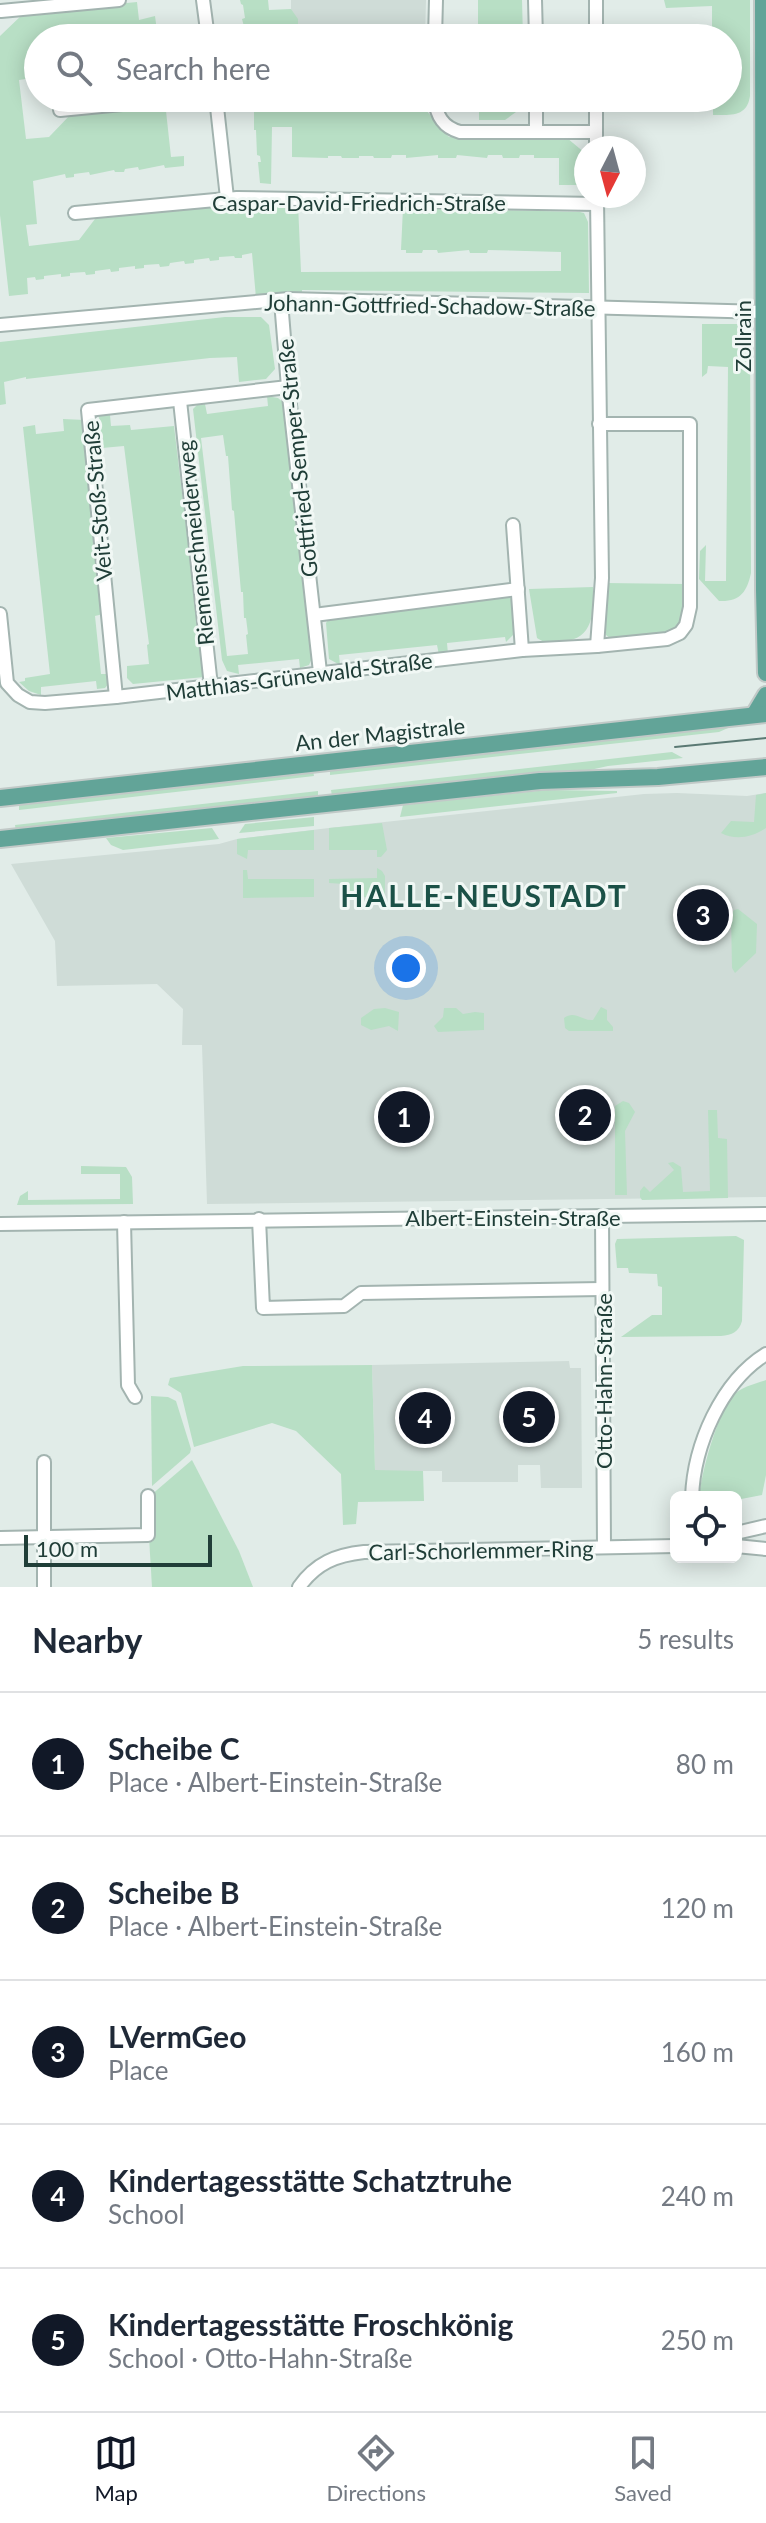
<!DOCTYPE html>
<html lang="en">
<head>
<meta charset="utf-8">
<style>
  body { margin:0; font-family:Lato,sans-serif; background:#f6f6f7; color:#1f2937 }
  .controls { position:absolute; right:24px; bottom:24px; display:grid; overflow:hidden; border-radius:12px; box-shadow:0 4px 20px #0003 }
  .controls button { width:72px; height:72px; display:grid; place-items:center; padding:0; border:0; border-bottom:2px solid #e0e1e3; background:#fff; color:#1f2937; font:40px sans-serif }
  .compass { position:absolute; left:574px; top:136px; width:72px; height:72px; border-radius:50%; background:#fff; box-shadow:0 4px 20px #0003; rotate:186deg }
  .scale { position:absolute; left:24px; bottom:20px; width:188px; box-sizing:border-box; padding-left:8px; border:4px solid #203e38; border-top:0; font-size:22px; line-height:28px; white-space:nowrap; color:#203e38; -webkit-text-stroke:6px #f1f8f5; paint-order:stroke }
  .you { position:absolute; left:406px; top:968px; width:28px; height:28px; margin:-20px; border:6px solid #fff; border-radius:50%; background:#1a73e8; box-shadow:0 0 0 12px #1a73e833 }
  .badge { display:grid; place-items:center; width:52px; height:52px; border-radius:50%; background:#111827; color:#fff; font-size:26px; font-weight:700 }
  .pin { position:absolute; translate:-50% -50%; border:4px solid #fff; box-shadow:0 2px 8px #0006 }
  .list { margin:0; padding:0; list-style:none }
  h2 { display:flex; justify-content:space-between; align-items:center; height:104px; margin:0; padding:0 32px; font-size:34px }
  h2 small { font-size:26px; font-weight:400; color:#747a83 }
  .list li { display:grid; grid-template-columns:52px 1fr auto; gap:24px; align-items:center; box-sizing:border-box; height:144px; padding:0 32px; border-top:2px solid #e0e1e3 }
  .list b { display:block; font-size:30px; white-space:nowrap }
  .list p { margin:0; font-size:26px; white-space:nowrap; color:#747a83 }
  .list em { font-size:26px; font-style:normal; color:#747a83 }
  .icon { flex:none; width:44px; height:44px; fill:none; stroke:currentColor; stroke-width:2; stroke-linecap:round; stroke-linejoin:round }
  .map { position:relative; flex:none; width:766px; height:1587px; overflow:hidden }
  .search { position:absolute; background:#fff; box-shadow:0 4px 20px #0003; left:24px; right:24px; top:24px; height:88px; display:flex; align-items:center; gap:20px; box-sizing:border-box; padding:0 28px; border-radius:44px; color:#747a83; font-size:30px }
  .sheet { height:824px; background:#fff }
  nav { display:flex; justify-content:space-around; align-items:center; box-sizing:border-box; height:112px; border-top:2px solid #e0e1e3; background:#fff; font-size:22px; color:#747a83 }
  nav a { display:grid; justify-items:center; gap:4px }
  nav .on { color:#111827 }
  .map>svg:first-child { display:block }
  .built { fill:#cfdcd7 }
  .green { fill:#b8dfc5; fill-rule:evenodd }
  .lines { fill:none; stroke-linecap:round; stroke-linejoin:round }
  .minor-casing { stroke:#a3b4b0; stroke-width:16 }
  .major-casing { stroke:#c1c9c7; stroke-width:20 }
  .minor { stroke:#fff; stroke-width:12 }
  .major { stroke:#62a498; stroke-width:16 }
  .tram { stroke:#5a7973; stroke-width:2 }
  .labels { text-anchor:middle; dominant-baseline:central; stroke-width:6; stroke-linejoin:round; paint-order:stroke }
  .street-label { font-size:22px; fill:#203e38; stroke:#f1f8f5 }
  .district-label { font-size:30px; font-weight:bold; letter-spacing:2px; fill:#1b5147; stroke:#f1f8f5 }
</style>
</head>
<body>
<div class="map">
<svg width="766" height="1587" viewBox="0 0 766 1587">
  <rect width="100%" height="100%" fill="#e1ece8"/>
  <g class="built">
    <polygon points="291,0 426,0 425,38 291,38"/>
    <polygon points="677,793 747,796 766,793 766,1197 207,1204 202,1045 182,1045 183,1009 157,984 57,986 55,941 11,864 219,844 237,839 329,828 644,794"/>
    <polygon points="569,1361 570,1368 581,1368 582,1488 541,1488 540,1465 518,1465 518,1482 442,1482 442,1471 375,1471 372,1365"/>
  </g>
  <g class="green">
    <polygon points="240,0 268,0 269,10 291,9 298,19 298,38 247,38 242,19 245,18 243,5 241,4"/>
    <polygon points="478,0 522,0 523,38 478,38"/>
    <path d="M664,0h86v96c-3,21 -19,19 -37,19v-17h15v-60h-16v-32l-46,2z"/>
    <polygon points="137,2 139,20 155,16 158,38 38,38 38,77 19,80 26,139 49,137 73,112 210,98 211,106 166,111 171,157 184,156 184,166 165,168 164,165 139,170 138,167 125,169 124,172 115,172 114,170 90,175 89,172 74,174 74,177 66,178 65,174 33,181 37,224 26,225 29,246 79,240 98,215 203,206 298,204 301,272 561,271 561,252 488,250 487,253 470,253 469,250 438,253 437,250 423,250 422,253 406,253 406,250 401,250 403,208 580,212 584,213 588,222 589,293 302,290 302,297 256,298 252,253 242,255 242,258 235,258 234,256 219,257 219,260 210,261 209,258 194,260 194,263 185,264 184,261 170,263 169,266 160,267 159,264 144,265 144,268 135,269 135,266 119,268 119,271 111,272 110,269 95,271 95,274 86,275 85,272 70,273 70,276 61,277 61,274 44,276 44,279 36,280 35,277 27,278 28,294 9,296 0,215 0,36 24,13"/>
    <polygon points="251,98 381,98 386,104 425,109 449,137 567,138 585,153 585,185 559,185 559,158 534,158 534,155 520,155 519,158 503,158 502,155 488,155 487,158 457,155 456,158 438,158 438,155 406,158 406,155 392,155 391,158 374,158 373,156 359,156 359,158 342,158 341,156 328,156 328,158 292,157 292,127 272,127 271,184 260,183 258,162 261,162 260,156 257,155 256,130 254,130 254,106 251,106"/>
    <polygon points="479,98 523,98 523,107 505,120 479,120"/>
    <polygon points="225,317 261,317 269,325 275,369 266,379 239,382 237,357 210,358 26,379 26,377 4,382 6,404 0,405 0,342"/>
    <path d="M702,324h39l9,7 1,242c-4,19 -11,29 -32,28l-20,-22 1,-28 6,-6 -1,36h21l2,-214 -20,-1 -1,7 -5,4z"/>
    <path d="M267,396l11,2 6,5 28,255 -3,7 -9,3 -1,-9 -61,6 1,9 -12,-3 -5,-11 -29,-251 4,-4 8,-1 2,10 61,-8zM223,435l3,21h2l4,54 2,1 7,81h2l1,26h2l2,16 -2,1 2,19 -21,2 -26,-218z"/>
    <polygon points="110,415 111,426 130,425 131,430 174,426 204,677 133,684 127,678 127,666 149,664 147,645 149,644 124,446 102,448 99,416"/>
    <polygon points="63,419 85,420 103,614 95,616 101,674 109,674 109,683 105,688 97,689 96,681 41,687 41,695 29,691 19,682 25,681 25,678 50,674 23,427 35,425 36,434 64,431"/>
    <path d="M605,583l80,1c0,21 3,38 -17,50l-53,8 -9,-7z"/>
    <path d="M593,587c0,26 2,51 -31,55 -11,1 -16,2 -25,-4l-8,-49z"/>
    <polygon points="506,595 513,600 516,632 506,642 505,637 447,643 448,654 439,655 437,645 339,655 340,665 329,659 326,623 330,617"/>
    <polygon points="737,724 719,732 330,775 330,767"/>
    <polygon points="672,752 683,758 608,766 581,772 537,773 332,796 331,790"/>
    <polygon points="313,770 314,776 19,810 19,803"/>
    <polygon points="547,790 617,791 617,793 400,817 403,805"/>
    <polygon points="318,791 318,798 16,832 15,825"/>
    <path d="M766,793v35c-13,9 -30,13 -45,5l10,-12 23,1 2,-27z"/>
    <polygon points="314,817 314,826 239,833 245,824"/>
    <polygon points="382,823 387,850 381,857 377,857 377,850 329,850 329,828"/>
    <polygon points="212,828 219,839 123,850 111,845 106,838"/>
    <polygon points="314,830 314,850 248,850 247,859 237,854 237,839"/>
    <polygon points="377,868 382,871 385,876 385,897 344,897 344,884 329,883 329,879 377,878"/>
    <polygon points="243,870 247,870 248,879 314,879 314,897 243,898"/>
    <polygon points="738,909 757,924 756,953 735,973 732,968 731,915 734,910"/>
    <path d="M601,1007l6,3v10l6,7v4h-44l-4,-3 -1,-10c11,-8 18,3 29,2z"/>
    <polygon points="385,1008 399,1012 398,1031 389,1026 371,1030 361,1025 361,1018 374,1009"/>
    <polygon points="444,1008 456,1008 463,1014 475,1012 484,1013 484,1030 438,1032 434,1026 443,1017"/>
    <polygon points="623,1101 629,1103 635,1112 625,1131 627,1195 615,1195 615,1106"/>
    <polygon points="708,1110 717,1110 718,1138 727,1139 728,1198 642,1200 640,1197 640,1191 644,1186 650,1192 674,1170 668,1163 673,1162 681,1167 683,1192 710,1191"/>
    <polygon points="81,1166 126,1167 132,1177 133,1204 17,1205 20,1196 28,1191 28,1200 120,1199 120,1174 81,1174"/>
    <path d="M736,1236l8,4 -2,81c-3,11 -10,14 -21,15l-100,1 31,-22h10v-28l-4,-1 -1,-12 -28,-1 -1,-5h-11l-2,-24 2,-5z"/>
    <polygon points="372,1365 375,1470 423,1471 424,1501 358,1502 356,1524 343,1525 341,1474 296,1431 272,1423 194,1447 181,1393 168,1385 170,1378 243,1366"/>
    <path d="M766,1380v95l-4,20 -26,5v-3h-37c3,-26 17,-80 34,-101 7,-9 22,-12 33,-16z"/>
    <polygon points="151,1396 168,1397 176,1401 191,1449 190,1453 152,1486"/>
    <polygon points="192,1460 239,1551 253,1587 152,1587 149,1537 150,1496"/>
  </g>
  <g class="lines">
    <defs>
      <g id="minor">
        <polyline points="203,0 208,38"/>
        <polyline points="535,0 536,38"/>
        <polyline points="1,11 119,0"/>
        <polyline points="435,38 436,0"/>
        <polyline points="596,38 596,0"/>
        <polyline points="216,98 227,198"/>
        <path d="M435,98c1,17 7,29 25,34h136"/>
        <polyline points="536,98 536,131"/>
        <polyline points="60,110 184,98"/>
        <polyline points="596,148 596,98"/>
        <polyline points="597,199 602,578 597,646"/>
        <polyline points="75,213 237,198 597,204"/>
        <polyline points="281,301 288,387 320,672"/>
        <polyline points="0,325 289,299 766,312"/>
        <polyline points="180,401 211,686"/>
        <polyline points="513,525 522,650"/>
        <polyline points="0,614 7,683 18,695 30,702 45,703 116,697 522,650 597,646 667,639 680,633 686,625 690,607 690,424 599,424"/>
        <polyline points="314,615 518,589"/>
        <polyline points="116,697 88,410 288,387"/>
        <polyline points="602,1216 604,1547"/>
        <polyline points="259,1219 263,1308 344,1306 361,1293 602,1289"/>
        <polyline points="124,1222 128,1385 135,1397"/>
        <polyline points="0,1224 766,1214"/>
        <polyline points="44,1462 44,1587"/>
        <path d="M692,1497c2,-52 29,-115 74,-143"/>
        <polyline points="736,1533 766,1526"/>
        <polyline points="0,1538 148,1535 148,1496"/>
        <polyline points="736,1546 766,1549"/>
        <path d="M299,1587c17,-24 37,-32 65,-35l312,-6"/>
      </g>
      <g id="major">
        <polyline points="763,0 764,590 766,673"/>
        <polyline points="754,715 766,695"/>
        <polyline points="0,798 766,714"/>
        <polyline points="0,839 540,781 658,777 766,767"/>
      </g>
    </defs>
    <use href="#minor" class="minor-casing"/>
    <use href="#major" class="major-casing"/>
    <use href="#minor" class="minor"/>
    <use href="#major" class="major"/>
    <polyline class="tram" points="675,747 766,738"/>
  </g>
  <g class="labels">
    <g class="street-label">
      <text x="359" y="202">Caspar-David-Friedrich-Straße</text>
      <text transform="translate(430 305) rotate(1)">Johann-Gottfried-Schadow-Straße</text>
      <text transform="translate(742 336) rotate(-90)">Zollrain</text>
      <text transform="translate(297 458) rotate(-96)">Gottfried-Semper-Straße</text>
      <text transform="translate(97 501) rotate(-95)">Veit-Stoß-Straße</text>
      <text transform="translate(195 543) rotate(-96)">Riemenschneiderweg</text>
      <text transform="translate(299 676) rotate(-7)">Matthias-Grünewald-Straße</text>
      <text transform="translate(380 734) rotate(-6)">An der Magistrale</text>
      <text x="513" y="1217">Albert-Einstein-Straße</text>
      <text transform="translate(603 1381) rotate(-90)">Otto-Hahn-Straße</text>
      <text transform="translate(481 1550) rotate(-1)">Carl-Schorlemmer-Ring</text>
    </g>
    <g class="district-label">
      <text x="484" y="895">HALLE-NEUSTADT</text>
    </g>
  </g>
</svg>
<div class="controls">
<button><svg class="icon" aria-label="locate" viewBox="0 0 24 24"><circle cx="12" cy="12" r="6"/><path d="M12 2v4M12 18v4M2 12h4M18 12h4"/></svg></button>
</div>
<svg class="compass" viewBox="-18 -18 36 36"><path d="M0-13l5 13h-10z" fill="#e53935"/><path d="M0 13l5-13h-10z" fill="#747a83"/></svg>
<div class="scale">100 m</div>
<div class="you"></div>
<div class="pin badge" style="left:404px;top:1117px">1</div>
<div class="pin badge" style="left:585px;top:1115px">2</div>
<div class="pin badge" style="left:703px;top:915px">3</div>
<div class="pin badge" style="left:425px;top:1418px">4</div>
<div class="pin badge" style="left:529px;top:1417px">5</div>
<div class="search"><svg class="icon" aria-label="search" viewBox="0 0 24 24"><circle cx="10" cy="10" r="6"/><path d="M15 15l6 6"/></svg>Search here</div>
</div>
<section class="sheet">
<h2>Nearby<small>5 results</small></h2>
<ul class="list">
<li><span class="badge">1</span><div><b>Scheibe C</b><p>Place · Albert-Einstein-Straße</p></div><em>80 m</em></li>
<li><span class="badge">2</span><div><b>Scheibe B</b><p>Place · Albert-Einstein-Straße</p></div><em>120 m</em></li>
<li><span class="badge">3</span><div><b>LVermGeo</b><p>Place</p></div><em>160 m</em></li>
<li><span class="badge">4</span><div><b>Kindertagesstätte Schatztruhe</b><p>School</p></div><em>240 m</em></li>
<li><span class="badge">5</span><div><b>Kindertagesstätte Froschkönig</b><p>School · Otto-Hahn-Straße</p></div><em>250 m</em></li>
</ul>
</section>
<nav>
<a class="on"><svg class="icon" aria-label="map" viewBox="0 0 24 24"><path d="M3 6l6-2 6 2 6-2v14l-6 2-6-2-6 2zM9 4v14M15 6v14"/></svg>Map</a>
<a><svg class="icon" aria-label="directions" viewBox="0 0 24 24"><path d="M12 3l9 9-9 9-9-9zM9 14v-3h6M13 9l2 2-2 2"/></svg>Directions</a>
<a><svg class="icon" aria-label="saved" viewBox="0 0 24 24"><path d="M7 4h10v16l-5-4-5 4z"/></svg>Saved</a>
</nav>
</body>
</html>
